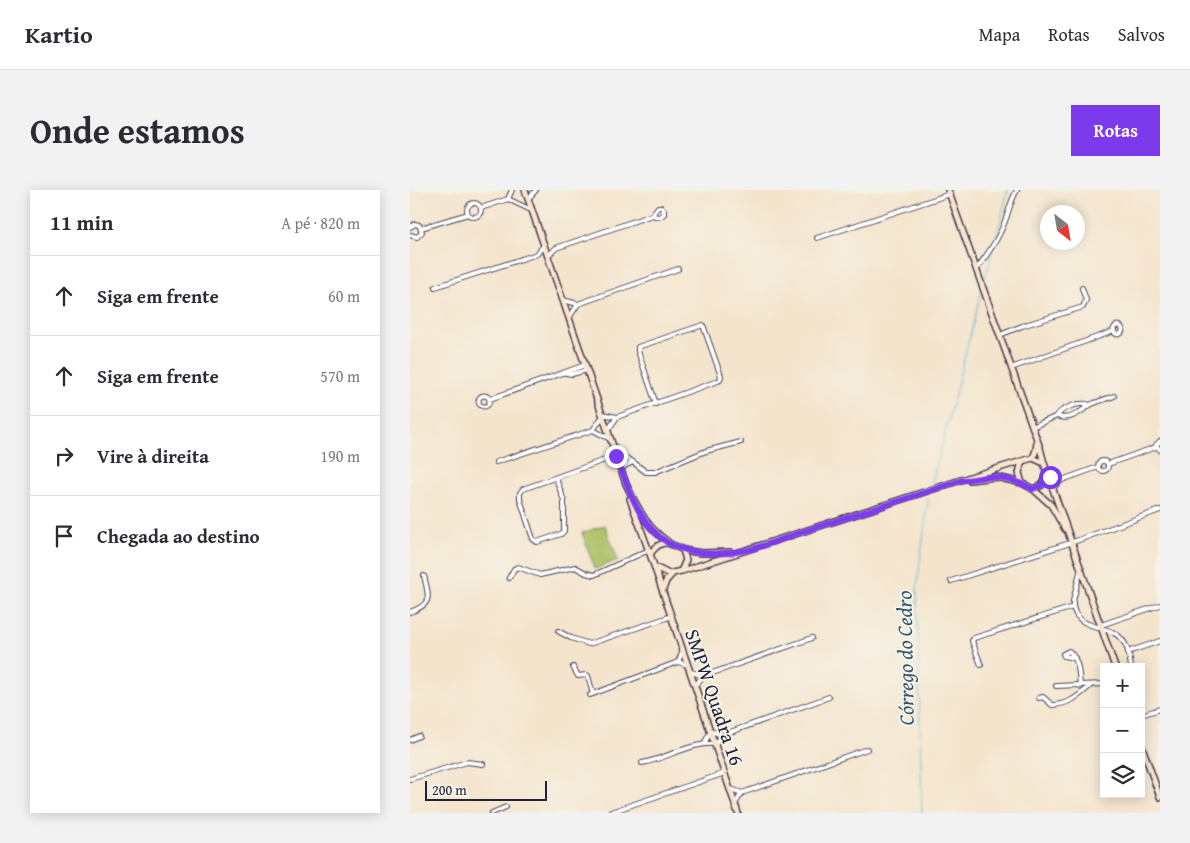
<!DOCTYPE html>
<html lang="pt">
<head>
<meta charset="utf-8">
<style>
  body { margin:0; font-family:"Gentium Book Plus",serif; background:#f2f2f3; color:#2b2b33 }
  .controls { position:absolute; right:15px; bottom:15px; display:grid; overflow:hidden; border-radius:0px; box-shadow:0 2px 12px #0003 }
  .controls button { width:45px; height:45px; display:grid; place-items:center; padding:0; border:0; border-bottom:1px solid #e1e1e2; background:#fff; color:#2b2b33; font:25px sans-serif }
  .compass { position:absolute; left:630px; top:15px; width:45px; height:45px; border-radius:50%; background:#fff; box-shadow:0 2px 12px #0003; rotate:149deg }
  .scale { position:absolute; left:15px; bottom:12px; width:122px; box-sizing:border-box; padding-left:5px; border:2px solid #22223b; border-top:0; font-size:14px; line-height:18px; white-space:nowrap; color:#22223b; -webkit-text-stroke:4px #f7f3e8; paint-order:stroke }
  .stop { position:absolute; width:15px; height:15px; margin:-11px; border:4px solid #7c3aed; border-radius:50%; background:#fff }
  .stop.end { background:#7c3aed; border-color:#fff; box-shadow:0 1px 5px #0008 }
  .list { margin:0; padding:0; list-style:none }
  h2 { display:flex; justify-content:space-between; align-items:center; height:65px; margin:0; padding:0 20px; font-size:21px }
  h2 small { font-size:16px; font-weight:400; color:#7c7c81 }
  .list li { display:grid; grid-template-columns:32px 1fr auto; gap:15px; align-items:center; box-sizing:border-box; height:80px; padding:0 20px; border-top:1px solid #e1e1e2 }
  .list b { display:block; font-size:19px; white-space:nowrap }
  .list em { font-size:16px; font-style:normal; color:#7c7c81 }
  .icon { flex:none; width:28px; height:28px; fill:none; stroke:currentColor; stroke-width:2; stroke-linecap:round; stroke-linejoin:round }
  .map { position:relative; flex:none; width:750px; height:623px; overflow:hidden; border-radius:0px }
  header { display:flex; align-items:center; gap:30px; box-sizing:border-box; height:70px; padding:0 25px; background:#fff; border-bottom:1px solid #e1e1e2 }
  header strong { font-size:24px }
  nav { display:flex; gap:28px; margin-inline-start:auto; font-size:18px }
  .intro { display:flex; align-items:center; justify-content:space-between; box-sizing:border-box; height:120px; padding:0 30px }
  h1 { margin:0; font-size:35px }
  .button { padding:12px 22px; border-radius:0px; background:#7c3aed; color:#fff; font-size:18px; font-weight:700 }
  main { display:flex; gap:30px; padding:0 30px }
  aside { flex:1; background:#fff; border-radius:0px; box-shadow:0 2px 12px #0003 }
  .map>svg:first-child { display:block }
  .green { fill:#acc267; stroke:#677251 }
  .lines { fill:none; stroke-linecap:round; stroke-linejoin:round }
  .stream { stroke:#53b9d1; stroke-width:1 }
  .street-casing { stroke:#423f51; stroke-width:6 }
  .secondary-casing { stroke:#423f51; stroke-width:8 }
  .street { stroke:#fff; stroke-width:4 }
  .secondary { stroke:#fbe5cf; stroke-width:5 }
  .route { stroke:#7c3aed; stroke-width:6 }
  .labels { text-anchor:middle; dominant-baseline:central; stroke-width:4; stroke-linejoin:round; paint-order:stroke }
  .street-label { font-size:20px; fill:#22223b; stroke:#f7f3e8 }
  .water-label { font-size:21px; font-style:italic; fill:#335770; stroke:#f7f3e8 }
</style>
</head>
<body>
<header>
<strong>Kartio</strong>
<nav><a>Mapa</a><a>Rotas</a><a>Salvos</a></nav>
</header>
<div class="intro"><h1>Onde estamos</h1><a class="button">Rotas</a></div>
<main>
<aside>
<h2>11 min<small>A pé · 820 m</small></h2>
<ul class="list">
<li><svg class="icon" aria-label="ahead" viewBox="0 0 24 24"><path d="M12 20V5M6 11l6-6 6 6"/></svg><div><b>Siga em frente</b></div><em>60 m</em></li>
<li><svg class="icon" aria-label="ahead" viewBox="0 0 24 24"><path d="M12 20V5M6 11l6-6 6 6"/></svg><div><b>Siga em frente</b></div><em>570 m</em></li>
<li><svg class="icon" aria-label="right" viewBox="0 0 24 24"><path d="M7 20v-9h11M14 6l5 5-5 5"/></svg><div><b>Vire à direita</b></div><em>190 m</em></li>
<li><svg class="icon" aria-label="arrive" viewBox="0 0 24 24"><path d="M6 21V4h12l-3 4 3 4H6"/></svg><div><b>Chegada ao destino</b></div></li>
</ul>
</aside>
<div class="map">
<svg width="750" height="623" viewBox="0 0 750 623">
  <rect width="100%" height="100%" fill="#f7f3e8"/>
  <filter id="ink" filterUnits="userSpaceOnUse"><feTurbulence type="fractalNoise" baseFrequency=".02" numOctaves="2"/><feDisplacementMap in="SourceGraphic" scale="10" xChannelSelector="R" yChannelSelector="G"/><feConvolveMatrix kernelMatrix="1 2 1 2 8 2 1 2 1" color-interpolation-filters="sRGB"/></filter>
  <filter id="wash" filterUnits="userSpaceOnUse"><feTurbulence type="fractalNoise" baseFrequency=".0096" numOctaves="4" result="noise"/><feDisplacementMap in="SourceGraphic" scale="20" xChannelSelector="R" yChannelSelector="G"/><feGaussianBlur stdDeviation="1.12" result="paint"/><feColorMatrix in="noise" values="0 0 0 0 0 0 0 0 0 0 0 0 0 0 0 0 0 1.4 0 .05"/><feComposite in="paint" operator="in"/></filter>
  <g filter="url(#wash)">
    <rect width="100%" height="100%" fill="#f4e4cc"/>
    <polygon class="green" points="195,335 208,370 185,379 172,343"/>
    <g class="lines">
      <g class="stream">
        <polyline points="586,48 598,0"/>
        <polyline points="574,93 582,62"/>
        <polyline points="521,297 571,103"/>
        <polyline points="512,623 507,397 518,309"/>
      </g>
    </g>
  </g>
  <g filter="url(#ink)">
    <g class="lines">
      <defs>
        <g id="street">
          <polyline points="98,9 102,0"/>
          <polyline points="118,9 126,0"/>
          <circle cx="64" cy="20" r="7"/>
          <polyline points="71,18 98,9 123,21"/>
          <polyline points="0,37 5,34 9,35 12,42 7,47 0,45"/>
          <polyline points="11,38 58,24"/>
          <polyline points="407,48 540,4"/>
          <path d="M138,66l8,-8 96,-33c5,2 8,3 12,-1v-4l-3,-3h-3l-6,8"/>
          <path d="M566,80c10,-14 21,-28 27,-44 6,-13 6,-22 14,-36"/>
          <polyline points="25,97 127,64 134,55"/>
          <polyline points="153,110 168,114"/>
          <polyline points="159,128 168,114 268,79"/>
          <circle cx="708" cy="140" r="4.5"/>
          <polyline points="590,145 612,136 673,117 676,110 672,98"/>
          <polyline points="601,178 704,141"/>
          <polyline points="156,183 162,184 177,180"/>
          <circle cx="74" cy="211" r="5.5"/>
          <polyline points="80,209 175,175"/>
          <polyline points="192,224 207,227 308,191 310,190 311,186 293,135 228,157 228,161 246,214"/>
          <path d="M647,226c4,-8 24,-15 33,-11"/>
          <path d="M622,237l25,-11c13,6 24,-5 33,-11 7,-4 17,-6 24,-9"/>
          <polyline points="183,240 200,249"/>
          <polyline points="198,240 207,227"/>
          <polyline points="750,251 746,255 750,260"/>
          <circle cx="693" cy="276" r="5"/>
          <polyline points="86,272 183,240 193,226"/>
          <polyline points="698,274 746,257"/>
          <polyline points="211,278 223,272 236,282 245,282 296,261 331,252"/>
          <polyline points="640,287 652,290"/>
          <polyline points="146,288 154,311 154,341 151,344 127,352 123,349 110,309 110,303 113,299 206,266 218,269 223,272"/>
          <polyline points="643,298 652,290 688,277"/>
          <polyline points="99,388 104,379 108,377 130,385 165,377 176,383 184,385 239,360"/>
          <polyline points="541,391 663,352 750,320"/>
          <polyline points="663,417 663,411 671,378"/>
          <path d="M0,422c23,-8 19,-15 14,-36"/>
          <polyline points="691,435 750,415"/>
          <polyline points="148,441 161,448 179,454 262,426"/>
          <polyline points="718,462 750,451"/>
          <path d="M665,468l-11,-2 -1,-2 6,-3c10,9 10,23 11,35"/>
          <polyline points="268,472 273,460"/>
          <path d="M571,475l-9,-24 2,-3 99,-31c7,27 40,14 52,37 4,7 5,15 6,23"/>
          <polyline points="163,477 168,486 176,485 178,486 183,504"/>
          <polyline points="281,482 294,486"/>
          <polyline points="285,495 294,486 402,448"/>
          <polyline points="646,496 694,494"/>
          <polyline points="180,505 268,472 278,475"/>
          <path d="M629,508l4,-1 9,8c16,0 27,-9 38,-19"/>
          <polyline points="731,525 750,519"/>
          <polyline points="0,550 9,546"/>
          <polyline points="295,552 301,541 312,545"/>
          <path d="M232,573c23,-4 52,-22 74,-19l6,-9 107,-38"/>
          <polyline points="0,589 57,572 73,574"/>
          <polyline points="321,599 332,603 457,559"/>
          <polyline points="325,614 332,603"/>
          <polyline points="201,622 315,583"/>
          <polyline points="82,623 96,617"/>
        </g>
        <g id="secondary">
          <path d="M115,0l101,294c12,24 19,42 42,58"/>
          <polyline points="538,0 630,258 634,273"/>
          <polyline points="623,268 634,273 638,285 632,295 623,299 612,293 609,283 612,271 623,268 626,260 627,252"/>
          <polyline points="638,285 705,477"/>
          <polyline points="560,290 586,287 612,293"/>
          <polyline points="623,299 641,315 655,339"/>
          <polyline points="220,309 240,364"/>
          <polyline points="273,360 291,363 320,362"/>
          <path d="M245,377l14,7 12,-3 5,-11 -3,-10c-15,-8 -21,-12 -33,4l88,259"/>
          <polyline points="272,381 560,287 612,271"/>
          <polyline points="253,400 256,391 263,383"/>
          <polyline points="731,554 750,607"/>
        </g>
      </defs>
      <use href="#street" class="street-casing"/>
      <use href="#secondary" class="secondary-casing"/>
      <use href="#street" class="street"/>
      <use href="#secondary" class="secondary"/>
    </g>
  </g>
  <g class="lines" filter="url(#ink)">
    <path class="route" d="M206,266c12,31 22,68 52,87 22,12 50,12 74,8 23,-4 46,-15 69,-22 50,-16 101,-32 151,-49 9,0 16,-2 25,-3 16,-1 31,4 46,12l9,-4 6,-10 2,2"/>
  </g>
  <g class="labels">
    <g class="street-label">
      <text transform="translate(305 507) rotate(71)">SMPW Quadra 16</text>
    </g>
    <g class="water-label">
      <text transform="translate(495 468) rotate(-91)">Córrego do Cedro</text>
    </g>
  </g>
</svg>
<div class="controls">
<button>+</button>
<button>−</button>
<button><svg class="icon" aria-label="layers" viewBox="0 0 24 24"><path d="M12 4l9 5-9 5-9-5zM3 14l9 5 9-5"/></svg></button>
</div>
<svg class="compass" viewBox="-18 -18 36 36"><path d="M0-13l5 13h-10z" fill="#e53935"/><path d="M0 13l5-13h-10z" fill="#7c7c81"/></svg>
<div class="scale">200 m</div>
<div class="stop" style="left:640px;top:287px"></div>
<div class="stop end" style="left:206px;top:266px"></div>
</div>
</main>
</body>
</html>
